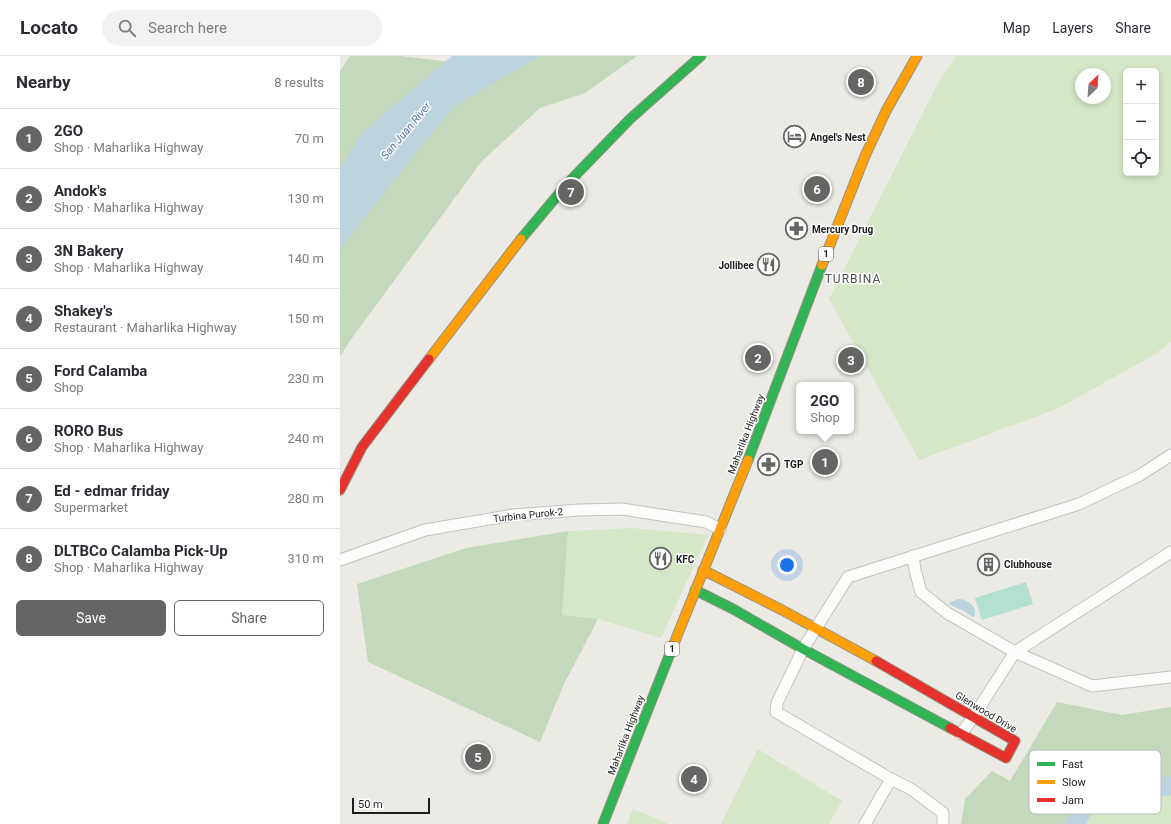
<!DOCTYPE html>
<html lang="en">
<head>
<meta charset="utf-8">
<style>
  body { margin:0; font-family:Roboto,sans-serif; background:#f2f2f3; color:#2b2b33 }
  .controls { position:absolute; right:12px; top:12px; display:grid; overflow:hidden; border-radius:6px; box-shadow:0 2px 6px #0003 }
  .controls button { width:36px; height:36px; display:grid; place-items:center; padding:0; border:0; border-bottom:1px solid #e1e1e2; background:#fff; color:#2b2b33; font:20px sans-serif }
  .compass { position:absolute; left:735px; top:12px; width:36px; height:36px; border-radius:50%; background:#fff; box-shadow:0 2px 6px #0003; rotate:25deg }
  .scale { position:absolute; left:12px; bottom:10px; width:78px; box-sizing:border-box; padding-left:4px; border:2px solid #1d1d1d; border-top:0; font-size:11px; line-height:14px; white-space:nowrap; color:#1d1d1d; -webkit-text-stroke:3px #fff; paint-order:stroke }
  .you { position:absolute; left:447px; top:509px; width:14px; height:14px; margin:-10px; border:3px solid #fff; border-radius:50%; background:#1a73e8; box-shadow:0 0 0 6px #1a73e833 }
  .badge { display:grid; place-items:center; width:26px; height:26px; border-radius:50%; background:#656563; color:#fff; font-size:13px; font-weight:700 }
  .pin { position:absolute; translate:-50% -50%; border:2px solid #fff; box-shadow:0 1px 4px #0006 }
  .popup { position:absolute; left:456px; top:326px; width:58px; height:52px; box-sizing:border-box; display:grid; place-content:center; border-radius:6px; background:#fff; filter:drop-shadow(0 1px 3px #0005); font-size:13px; white-space:nowrap; color:#7c7c81 }
  .popup b { font-size:15px; color:#2b2b33 }
  .popup::after { content:''; position:absolute; left:50%; top:100%; margin-left:-8px; border:8px solid transparent; border-top-color:#fff }
  .list { margin:0; padding:0; list-style:none }
  h2 { display:flex; justify-content:space-between; align-items:center; height:52px; margin:0; padding:0 16px; font-size:17px }
  h2 small { font-size:13px; font-weight:400; color:#7c7c81 }
  .list li { display:grid; grid-template-columns:26px 1fr auto; gap:12px; align-items:center; box-sizing:border-box; height:60px; padding:0 16px; border-top:1px solid #e1e1e2 }
  .list b { display:block; font-size:15px; white-space:nowrap }
  .list p { margin:0; font-size:13px; white-space:nowrap; color:#7c7c81 }
  .list em { font-size:13px; font-style:normal; color:#7c7c81 }
  .actions { display:flex; gap:8px; padding:12px 16px }
  .actions a { flex:1; padding:9px 0; border:1px solid #656563; border-radius:6px; text-align:center; font-size:14px; color:#656563 }
  .actions .main { background:#656563; color:#fff }
  .icon { flex:none; width:22px; height:22px; fill:none; stroke:currentColor; stroke-width:2; stroke-linecap:round; stroke-linejoin:round }
  .map { position:relative; flex:none; width:831px; height:768px; overflow:hidden }
  header { display:flex; align-items:center; gap:24px; box-sizing:border-box; height:56px; padding:0 20px; background:#fff; border-bottom:1px solid #e1e1e2 }
  header strong { font-size:19px }
  nav { display:flex; gap:22px; margin-inline-start:auto; font-size:14px }
  .search { width:280px; height:36px; background:#f2f2f3; display:flex; align-items:center; gap:10px; box-sizing:border-box; padding:0 14px; border-radius:22px; color:#7c7c81; font-size:15px }
  main { display:flex }
  aside { flex:1; background:#fff }
  .map>svg:first-child { display:block }
  .grass { fill:#d5e7c6; fill-rule:evenodd }
  .forest { fill:#c4d8bc }
  .pitch { fill:#b3e0d0 }
  .water { fill:#bbd3dc }
  .lines { fill:none; stroke-linecap:round; stroke-linejoin:round }
  .river { stroke:#bbd3dc; stroke-width:19 }
  .street-casing { stroke:#c2c2c0; stroke-width:13 }
  .fast-casing { stroke:#90937f; stroke-width:11 }
  .slow-casing { stroke:#90937f; stroke-width:11 }
  .jam-casing { stroke:#90937f; stroke-width:11 }
  .street { stroke:#fcfcfb; stroke-width:11 }
  .fast { stroke:#30b455; stroke-width:9 }
  .slow { stroke:#ff9f0a; stroke-width:9 }
  .jam { stroke:#e5322d; stroke-width:9 }
  .labels { text-anchor:middle; dominant-baseline:central; stroke-width:3; stroke-linejoin:round; paint-order:stroke }
  .shield { fill:#fff; stroke:#616161; stroke-width:1 }
  .shield-label { font-size:9px; font-weight:bold; fill:#1d1d1d }
  .poi-label { font-size:10px; font-weight:bold; fill:#1d1d1d; stroke:#fff; text-anchor:start }
  .street-label { font-size:10px; fill:#1d1d1d; stroke:#fff }
  .water-label { font-size:11px; font-style:italic; fill:#5073a5; stroke:#fff }
  .quarter-label { font-size:12px; letter-spacing:1px; fill:#505050; stroke:#fff }
  .key { fill:#fff; stroke:#bbb; stroke-width:1 }
  .key-label { font-size:11px; fill:#1d1d1d }
</style>
</head>
<body>
<header>
<strong>Locato</strong>
<div class="search"><svg class="icon" aria-label="search" viewBox="0 0 24 24"><circle cx="10" cy="10" r="6"/><path d="M15 15l6 6"/></svg>Search here</div>
<nav><a>Map</a><a>Layers</a><a>Share</a></nav>
</header>
<main>
<aside>
<h2>Nearby<small>8 results</small></h2>
<ul class="list">
<li><span class="badge">1</span><div><b>2GO</b><p>Shop · Maharlika Highway</p></div><em>70 m</em></li>
<li><span class="badge">2</span><div><b>Andok's</b><p>Shop · Maharlika Highway</p></div><em>130 m</em></li>
<li><span class="badge">3</span><div><b>3N Bakery</b><p>Shop · Maharlika Highway</p></div><em>140 m</em></li>
<li><span class="badge">4</span><div><b>Shakey's</b><p>Restaurant · Maharlika Highway</p></div><em>150 m</em></li>
<li><span class="badge">5</span><div><b>Ford Calamba</b><p>Shop</p></div><em>230 m</em></li>
<li><span class="badge">6</span><div><b>RORO Bus</b><p>Shop · Maharlika Highway</p></div><em>240 m</em></li>
<li><span class="badge">7</span><div><b>Ed - edmar friday</b><p>Supermarket</p></div><em>280 m</em></li>
<li><span class="badge">8</span><div><b>DLTBCo Calamba Pick-Up</b><p>Shop · Maharlika Highway</p></div><em>310 m</em></li>
</ul>
<div class="actions"><a class="main">Save</a><a>Share</a></div>
</aside>
<div class="map">
<svg width="831" height="768" viewBox="0 0 831 768">
  <rect width="100%" height="100%" fill="#ebeae5"/>
  <g class="grass">
    <path d="M616,0h215v286l-19,14 -93,52 -140,52 -90,-161 110,-218zM786,15h30v102h-30zM741,18h24v24h-24z"/>
    <polygon points="291,472 368,479 321,582 258,563 222,559 228,475"/>
    <polygon points="418,693 502,745 489,768 381,768"/>
    <polygon points="831,730 831,768 735,768 744,751 788,732"/>
    <polygon points="293,753 328,768 287,768"/>
  </g>
  <g class="forest">
    <polygon points="10,0 61,0 175,14 200,0 297,0 245,37 200,52 142,105 9,286 0,301 0,15"/>
    <polygon points="228,475 222,559 258,563 224,628 200,686 28,606 17,528 126,492"/>
    <polygon points="717,646 782,659 831,651 831,730 788,732 744,751 735,768 621,768 625,743 652,715 670,725"/>
  </g>
  <polygon class="pitch" points="686,526 693,548 642,564 635,542"/>
  <g class="water">
    <polygon points="112,0 200,0 115,50 73,100 0,193 0,112 23,76"/>
    <path d="M618,543c9,0 21,8 16,18 -5,-1 -7,-5 -12,-7 -4,-2 -8,-3 -12,-5l-1,-2z"/>
  </g>
  <g class="lines">
    <polyline class="river" points="735,768 744,751 788,732 831,730"/>
    <defs>
      <g id="street">
        <polyline points="573,500 575,514 581,536 607,557 675,596 752,630 831,621"/>
        <polyline points="0,504 85,474 173,459 239,454 282,453 366,466 380,473"/>
        <polyline points="621,678 634,660 675,596 831,496"/>
        <polyline points="525,768 551,723"/>
        <polyline points="603,768 603,757 571,733 551,723 436,656 437,647 463,593 508,521 739,448 800,419 831,399"/>
      </g>
      <g id="fast">
        <polyline points="181,183 227,128 290,63 361,0"/>
        <polyline points="408,404 482,209"/>
        <polyline points="355,534 393,553 463,593 610,672"/>
        <polyline points="263,768 331,595"/>
      </g>
      <g id="slow">
        <polyline points="482,209 525,100 546,55 577,0"/>
        <polyline points="89,303 181,183"/>
        <polyline points="363,514 442,554 536,605"/>
        <polyline points="331,595 408,404"/>
      </g>
      <g id="jam">
        <polyline points="0,434 22,391 89,303"/>
        <polyline points="536,605 675,685 666,702 610,672"/>
      </g>
    </defs>
    <use href="#street" class="street-casing"/>
    <use href="#fast" class="fast-casing"/>
    <use href="#slow" class="slow-casing"/>
    <use href="#jam" class="jam-casing"/>
    <use href="#street" class="street"/>
    <use href="#fast" class="fast"/>
    <use href="#slow" class="slow"/>
    <use href="#jam" class="jam"/>
  </g>
  <defs>
    <symbol id="hotel-ring" viewBox="-11 -11 22 22"><circle r="9.5" fill="#fff" stroke="#656563" stroke-width="1.5"/><path d="M-6-4.5h1.5V1H6V5H4.5V3h-9V5H-6ZM-4 0a1.8 1.8 0 1 1 3.6 0ZM.5 0V-2.5h3Q6-2.5 6 0Z" fill="#656563"/></symbol>
    <symbol id="pharmacy-ring" viewBox="-11 -11 22 22"><circle r="9.5" fill="#fff" stroke="#656563" stroke-width="1.5"/><path d="M-2-6h4v4h4v4h-4v4h-4v-4h-4v-4h4Z" fill="#656563"/></symbol>
    <symbol id="restaurant-ring" viewBox="-11 -11 22 22"><circle r="9.5" fill="#fff" stroke="#656563" stroke-width="1.5"/><path d="M-5-6h1v4h1v-4h1v4h1v-4h1v5L-1.5 .5V6h-2V.5L-5-1ZM5-6V6H3V1.5H1.5Q1.5-4 5-6Z" fill="#656563"/></symbol>
    <symbol id="building-ring" viewBox="-11 -11 22 22"><circle r="9.5" fill="#fff" stroke="#656563" stroke-width="1.5"/><path d="M-4-6H4V6H1V3H-1V6H-4ZM-2.5-4.3h1.7v1.8h-1.7ZM.8-4.3h1.7v1.8H.8ZM-2.5-1h1.7V.8h-1.7ZM.8-1h1.7V.8H.8Z" fill="#656563"/></symbol>
  </defs>
  <g fill-rule="evenodd">
    <use href="#hotel-ring" x="442" y="68" width="25" height="25"/>
    <use href="#pharmacy-ring" x="444" y="160" width="25" height="25"/>
    <use href="#restaurant-ring" x="416" y="196" width="25" height="25"/>
    <use href="#pharmacy-ring" x="416" y="396" width="25" height="25"/>
    <use href="#restaurant-ring" x="308" y="490" width="25" height="25"/>
    <use href="#building-ring" x="636" y="496" width="25" height="25"/>
  </g>
  <g class="labels">
    <g class="shield">
      <rect x="479" y="191" width="14" height="14" rx="3"/>
      <rect x="325" y="586" width="14" height="14" rx="3"/>
    </g>
    <g class="shield-label">
      <text x="486" y="198">1</text>
      <text x="332" y="593">1</text>
    </g>
    <g class="poi-label">
      <text x="470" y="81">Angel's Nest</text>
      <text x="472" y="173">Mercury Drug</text>
      <text x="414" y="209" text-anchor="end">Jollibee</text>
      <text x="444" y="408">TGP</text>
      <text x="336" y="503">KFC</text>
      <text x="664" y="508">Clubhouse</text>
    </g>
    <g class="street-label">
      <text transform="translate(406 378) rotate(-69)">Maharlika Highway</text>
      <text transform="translate(188 459) rotate(-6)">Turbina Purok-2</text>
      <text transform="translate(646 656) rotate(31)">Glenwood Drive</text>
      <text transform="translate(286 679) rotate(-69)">Maharlika Highway</text>
    </g>
    <g class="water-label">
      <text transform="translate(66 75) rotate(-50)">San Juan River</text>
    </g>
    <g class="quarter-label">
      <text x="513" y="223">TURBINA</text>
    </g>
  </g>
  <rect x="689" y="694" width="132" height="64" rx="6" class="key"/>
  <rect x="697" y="706" width="18" height="4" fill="#30b455"/>
  <rect x="697" y="724" width="18" height="4" fill="#ff9f0a"/>
  <rect x="697" y="742" width="18" height="4" fill="#e5322d"/>
  <g class="key-label">
    <text x="722" y="712">Fast</text>
    <text x="722" y="730">Slow</text>
    <text x="722" y="748">Jam</text>
  </g>
</svg>
<div class="controls">
<button>+</button>
<button>−</button>
<button><svg class="icon" aria-label="locate" viewBox="0 0 24 24"><circle cx="12" cy="12" r="6"/><path d="M12 2v4M12 18v4M2 12h4M18 12h4"/></svg></button>
</div>
<svg class="compass" viewBox="-18 -18 36 36"><path d="M0-13l5 13h-10z" fill="#e53935"/><path d="M0 13l5-13h-10z" fill="#7c7c81"/></svg>
<div class="scale">50 m</div>
<div class="you"></div>
<div class="pin badge" style="left:485px;top:406px">1</div>
<div class="popup"><b>2GO</b>Shop</div>
<div class="pin badge" style="left:418px;top:302px">2</div>
<div class="pin badge" style="left:511px;top:304px">3</div>
<div class="pin badge" style="left:354px;top:723px">4</div>
<div class="pin badge" style="left:138px;top:701px">5</div>
<div class="pin badge" style="left:477px;top:133px">6</div>
<div class="pin badge" style="left:231px;top:136px">7</div>
<div class="pin badge" style="left:521px;top:26px">8</div>
</div>
</main>
</body>
</html>
